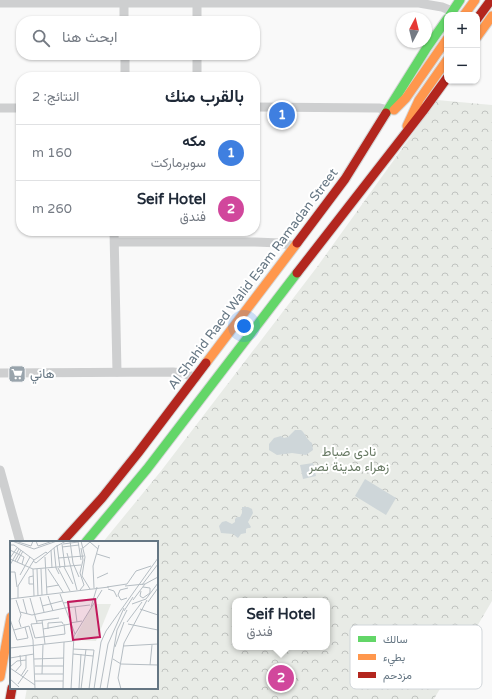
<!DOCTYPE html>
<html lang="ar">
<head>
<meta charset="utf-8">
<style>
  body { margin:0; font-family:"Varela Round",Vazirmatn,sans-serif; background:#f2f2f3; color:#1f2937; direction:rtl }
  .controls { position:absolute; right:12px; top:12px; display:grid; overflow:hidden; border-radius:8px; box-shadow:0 1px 3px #0004 }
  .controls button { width:36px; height:36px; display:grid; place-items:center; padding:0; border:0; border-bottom:1px solid #e0e1e3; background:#fff; color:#1f2937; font:20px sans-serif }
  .compass { position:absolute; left:396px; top:12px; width:36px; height:36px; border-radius:50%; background:#fff; box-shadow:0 1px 3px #0004; rotate:7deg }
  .you { position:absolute; left:244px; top:326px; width:14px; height:14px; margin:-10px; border:3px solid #fff; border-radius:50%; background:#1a73e8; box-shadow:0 0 0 6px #1a73e833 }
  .badge { display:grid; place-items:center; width:26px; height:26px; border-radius:50%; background:#db2777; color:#fff; font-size:13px; font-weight:700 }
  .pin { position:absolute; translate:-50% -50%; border:2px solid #fff; box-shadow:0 1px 4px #0006 }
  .popup { position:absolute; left:232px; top:598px; width:98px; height:52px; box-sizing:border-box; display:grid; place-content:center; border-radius:8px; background:#fff; filter:drop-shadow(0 1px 3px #0005); font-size:13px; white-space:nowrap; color:#747a83 }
  .popup b { font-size:15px; color:#1f2937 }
  .popup::after { content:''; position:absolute; left:50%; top:100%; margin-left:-8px; border:8px solid transparent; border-top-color:#fff }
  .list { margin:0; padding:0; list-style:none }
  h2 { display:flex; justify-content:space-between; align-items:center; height:52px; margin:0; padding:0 16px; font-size:17px }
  h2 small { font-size:13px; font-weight:400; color:#747a83 }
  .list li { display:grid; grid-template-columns:26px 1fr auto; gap:12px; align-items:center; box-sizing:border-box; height:56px; padding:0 16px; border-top:1px solid #e0e1e3 }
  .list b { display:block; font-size:15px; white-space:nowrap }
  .list p { margin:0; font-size:13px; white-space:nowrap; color:#747a83 }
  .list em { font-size:13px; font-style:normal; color:#747a83 }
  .icon { flex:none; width:22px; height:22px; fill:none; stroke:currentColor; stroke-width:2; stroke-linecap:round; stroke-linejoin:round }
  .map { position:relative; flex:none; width:492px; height:699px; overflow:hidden; direction:ltr }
  .search { position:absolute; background:#fff; box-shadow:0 1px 3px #0004; left:16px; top:16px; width:244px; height:44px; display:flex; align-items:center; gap:10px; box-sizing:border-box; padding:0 14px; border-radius:16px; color:#747a83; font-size:15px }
  .panel { position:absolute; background:#fff; box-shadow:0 1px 3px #0004; left:16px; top:72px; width:244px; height:164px; border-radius:16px; direction:rtl }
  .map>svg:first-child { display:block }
  .park { fill:url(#park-crowns); fill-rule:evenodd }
  .water { fill:#ced6d9 }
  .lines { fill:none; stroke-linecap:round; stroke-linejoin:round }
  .fast-casing { stroke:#d5d6d7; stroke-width:11 }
  .slow-casing { stroke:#d5d6d7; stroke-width:11 }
  .jam-casing { stroke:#d5d6d7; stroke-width:11 }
  .street { stroke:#cecfd0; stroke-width:9 }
  .fast { stroke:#63d668; stroke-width:9 }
  .slow { stroke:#ff974d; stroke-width:9 }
  .jam { stroke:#b3261e; stroke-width:9 }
  .labels { text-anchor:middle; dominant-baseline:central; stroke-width:4; stroke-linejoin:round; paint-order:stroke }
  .street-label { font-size:13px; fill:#657683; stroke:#fff }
  .poi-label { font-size:13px; fill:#657683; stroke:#fff; text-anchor:start }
  .park-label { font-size:13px; fill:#687a64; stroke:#fff }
  .inset-road { fill:none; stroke:#b5bdc3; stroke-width:1 }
  .view { fill:#c2185b; fill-opacity:0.15; stroke:#c2185b; stroke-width:2 }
  .inset-edge { fill:none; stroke:#657683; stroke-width:2 }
  .key { fill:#fff; stroke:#d1d6da; stroke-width:1 }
  .key-label { font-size:11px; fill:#657683 }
</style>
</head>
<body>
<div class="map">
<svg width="492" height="699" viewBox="0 0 492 699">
  <defs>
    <pattern id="park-crowns" width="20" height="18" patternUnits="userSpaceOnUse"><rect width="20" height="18" fill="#e8ebe6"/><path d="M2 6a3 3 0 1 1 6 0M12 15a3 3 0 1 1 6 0" fill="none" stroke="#c0c3c0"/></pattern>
  </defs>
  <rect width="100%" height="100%" fill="#f9f9f9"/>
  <path class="park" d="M437,100l55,5v496l-58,98h-409l2,-11h130v-146h-54l58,-71 156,-204zM235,601h92v46h-92z"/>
  <g class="water">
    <path d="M295,430h6c5,4 5,9 11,13l1,7 -7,5 -14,-2 -15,2 -8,-5v-6l5,-6 7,-2 3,2 4,-1z"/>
    <polygon points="313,463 316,476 303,479 300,465"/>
    <polygon points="365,479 396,498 386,515 355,496"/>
    <polygon points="242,507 248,507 252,509 253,513 248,522 251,527 250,528 248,528 246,529 246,533 241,534 238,538 233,534 221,533 219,526 222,522 226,521 232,524 235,522 235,519 237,517 240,517 242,513"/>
  </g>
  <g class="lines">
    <defs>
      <g id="fast">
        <polyline points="450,15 460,0"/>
        <polyline points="386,113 426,49 447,19"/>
        <polyline points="86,542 147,469 297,273"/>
      </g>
      <g id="slow">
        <polyline points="464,15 475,0"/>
        <polyline points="477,37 492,16"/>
        <polyline points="394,110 406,98 447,39"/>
        <polyline points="407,126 419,100 447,60"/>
        <polyline points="206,363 297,243"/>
        <polyline points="0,677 11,617"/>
      </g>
      <g id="jam">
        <polyline points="477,19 491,0"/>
        <polyline points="297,243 345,179 386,113"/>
        <polyline points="297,273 423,111 447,78"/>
        <polyline points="62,542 102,498 138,453 206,363"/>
        <polyline points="10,699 12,688"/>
      </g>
    </defs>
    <use href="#fast" class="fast-casing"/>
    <use href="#slow" class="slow-casing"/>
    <use href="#jam" class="jam-casing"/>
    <g class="street">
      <polyline points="0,3 419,3 442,7 452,11"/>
      <polyline points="124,3 124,21"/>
      <polyline points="197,21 197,3"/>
      <polyline points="125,55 125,77"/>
      <polyline points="197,77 197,55"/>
      <polyline points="255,107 379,108 388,110"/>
      <polyline points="0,108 21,108"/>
      <polyline points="114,231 117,372"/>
      <polyline points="115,242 255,242 280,243 295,246"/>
      <polyline points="0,373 173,372 183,373 196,378"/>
      <polyline points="0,470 20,542"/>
    </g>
    <use href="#fast" class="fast"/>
    <use href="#slow" class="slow"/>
    <use href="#jam" class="jam"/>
  </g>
  <defs>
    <symbol id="supermarket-square" viewBox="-11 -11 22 22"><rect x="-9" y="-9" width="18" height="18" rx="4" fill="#99a4ac" stroke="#fff"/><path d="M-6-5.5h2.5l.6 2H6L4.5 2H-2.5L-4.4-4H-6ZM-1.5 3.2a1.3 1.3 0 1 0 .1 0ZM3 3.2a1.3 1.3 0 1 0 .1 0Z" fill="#fff"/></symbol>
  </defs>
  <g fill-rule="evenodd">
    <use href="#supermarket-square" x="7" y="364" width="20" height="20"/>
  </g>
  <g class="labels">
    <g class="street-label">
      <text transform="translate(253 279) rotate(-53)">Al Shahid Raed Walid Esam Ramadan Street</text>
    </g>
    <g class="poi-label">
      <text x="30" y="374">هاني</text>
    </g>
    <g class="park-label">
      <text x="349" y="452">نادى ضباط<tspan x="349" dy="15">زهراء مدينة نصر</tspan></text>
    </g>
  </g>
  <g transform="translate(10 541)">
    <rect width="148" height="148" fill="#f9f9f9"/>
    <path d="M83,63h18l-15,37 -22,-1z" fill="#e8ebe6"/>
    <path class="inset-road" d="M2,0l22,8 23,-8M5,0l16,5 2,-5M26,0l2,5 15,-5M60,0l3,22 6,14M68,0l3,19M71,0l4,16 -3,19 8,13M52,3l3,23M53,3l15,-2M0,4h4l20,15 12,-8 2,2M47,4l3,23M52,6l17,-2M44,7l2,20 3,6M73,7l7,-6 8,7M0,9l14,7 -2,7M41,9l1,18M57,12l10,37M87,13l13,4M35,16l2,38M0,17l7,-10M48,17l26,-2M0,18l23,10 48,-4M5,20l6,-11M23,20l3,2 19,-16 11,-6M7,21l6,-11M0,24l9,-16M54,26l9,17M48,27l12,23M23,28l1,27M27,28l1,27M31,28l1,26M38,28l15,23M0,31h5l2,15M10,34l10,-18M23,35l-4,1v7h4M87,37l11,-5M132,44l16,-21M115,45l20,-2 13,-7M37,46l12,-2M97,46l20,-3 9,-13 15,-5M84,47l-1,-22 6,-21M98,48l6,2 3,6M70,49l4,-5 -4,-12 3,-13 -2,-12M131,50l-1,5 3,2 7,-5v-5l-7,-1M50,53l15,40M38,55l5,15M30,56l4,15M8,57v-12l16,-26M20,57l7,25M117,57l-6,2 -3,-5 2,-5 8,-2M0,58l99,-12M13,58l4,15M6,59l5,15 -2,6 2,6M123,59l12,-16M138,61l10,-14M53,62l30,-3M122,63l14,-5 12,-16M32,65l20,-5M65,66l2,15M81,66l6,-20M55,67l25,-3M130,68l18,6M114,70l9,-14M10,71l12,3 33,-7M0,78l7,21 11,-2 -3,-11M32,79l3,24M27,80l22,-3M117,81l15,-20M32,82l-11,1 4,14 30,-4 -1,-10M60,82l12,-2M118,83l30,6M33,88l27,-5M38,88v-6l14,-1 1,2M4,89l15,-4 4,14 2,49h27M113,105l35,-2M105,106l9,-25M0,107l63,-7M63,108l21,1M63,113l20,2M0,117l24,-4M24,118l30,-1M103,118l8,5 37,1M140,124l2,-20M25,125h28M0,126l7,-6 9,-1M0,127l25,17M5,131l6,-7 -1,-10M25,133h28M32,133l1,-29M11,135l5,-8v-13M0,138l9,8M25,140h28M8,143l10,-14M69,147l2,-34M53,148l1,-47M61,148l3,-53 28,-46M71,148l5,-40M79,148l5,-39M84,148l7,-47 5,-11 52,-73M90,148l8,-45 16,-36M97,148l10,-59 10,-20M111,148l-3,-11 6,-35 23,-43"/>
    <path class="view" d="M85,58l5,38 -27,3 -5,-38z"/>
    <rect width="148" height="148" class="inset-edge"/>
  </g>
  <rect x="350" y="625" width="132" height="64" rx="6" class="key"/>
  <rect x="358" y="636" width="18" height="6" fill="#63d668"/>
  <rect x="358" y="654" width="18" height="6" fill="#ff974d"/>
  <rect x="358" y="672" width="18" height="6" fill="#b3261e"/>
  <g class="key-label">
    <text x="383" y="643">سالك</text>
    <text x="383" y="661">بطيء</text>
    <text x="383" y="679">مزدحم</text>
  </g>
</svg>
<div class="controls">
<button>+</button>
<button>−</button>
</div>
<svg class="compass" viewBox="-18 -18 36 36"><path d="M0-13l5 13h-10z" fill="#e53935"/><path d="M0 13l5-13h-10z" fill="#747a83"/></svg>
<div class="you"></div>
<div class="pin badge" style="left:282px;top:115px;background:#3f7fe0">1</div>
<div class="pin badge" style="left:281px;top:678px;background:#d1479c">2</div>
<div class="popup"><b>Seif Hotel</b>فندق</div>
<div class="search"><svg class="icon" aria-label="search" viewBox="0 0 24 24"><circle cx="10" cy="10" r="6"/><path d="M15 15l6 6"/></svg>ابحث هنا</div>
<section class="panel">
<h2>بالقرب منك<small>النتائج: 2</small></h2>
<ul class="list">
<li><span class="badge" style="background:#3f7fe0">1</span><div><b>مكه</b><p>سوبرماركت</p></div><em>160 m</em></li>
<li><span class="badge" style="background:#d1479c">2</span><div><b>Seif Hotel</b><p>فندق</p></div><em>260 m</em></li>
</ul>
</section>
</div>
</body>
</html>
